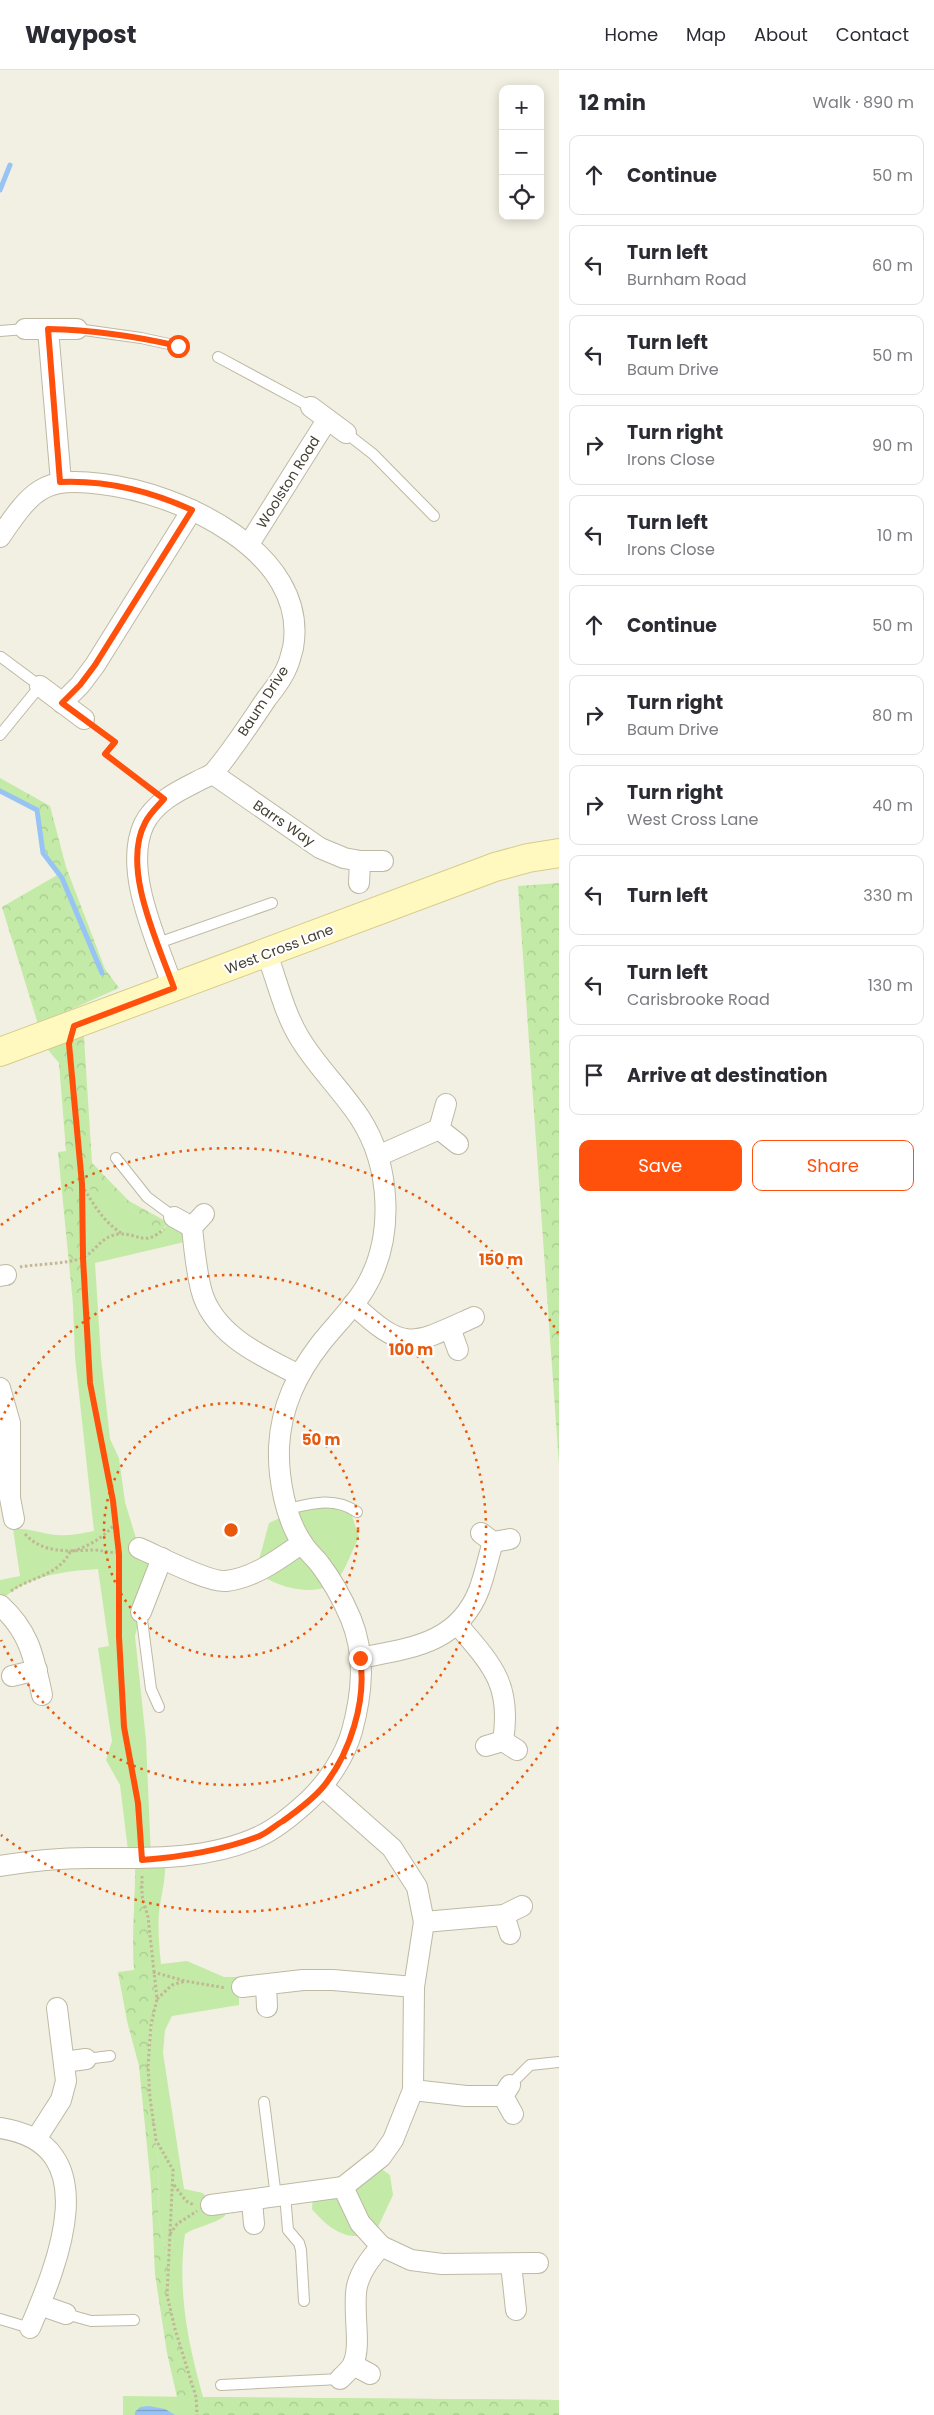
<!DOCTYPE html>
<html lang="en">
<head>
<meta charset="utf-8">
<style>
  body { margin:0; font-family:Poppins,sans-serif; background:#f7f7f7; color:#2b2b33 }
  .controls { position:absolute; right:15px; top:15px; display:grid; overflow:hidden; border-radius:10px; box-shadow:0 2px 12px #0003 }
  .controls button { width:45px; height:45px; display:grid; place-items:center; padding:0; border:0; border-bottom:1px solid #e1e1e2; background:#fff; color:#2b2b33; font:25px sans-serif }
  .stop { position:absolute; width:15px; height:15px; margin:-11px; border:4px solid #ff500c; border-radius:50%; background:#fff }
  .stop.end { background:#ff500c; border-color:#fff; box-shadow:0 1px 5px #0008 }
  .list { margin:0; padding:0; list-style:none }
  h2 { display:flex; justify-content:space-between; align-items:center; height:65px; margin:0; padding:0 20px; font-size:21px }
  h2 small { font-size:16px; font-weight:400; color:#7c7c81 }
  .list li { display:grid; grid-template-columns:32px 1fr auto; gap:15px; align-items:center; box-sizing:border-box; height:80px; margin:0 10px 10px; padding:0 10px; border:1px solid #e1e1e2; border-radius:10px }
  .list b { display:block; font-size:19px; white-space:nowrap }
  .list p { margin:0; font-size:16px; white-space:nowrap; color:#7c7c81 }
  .list em { font-size:16px; font-style:normal; color:#7c7c81 }
  .actions { display:flex; gap:10px; padding:15px 20px }
  .actions a { flex:1; padding:11px 0; border:1px solid #ff500c; border-radius:10px; text-align:center; font-size:18px; color:#ff500c }
  .actions .main { background:#ff500c; color:#fff }
  .icon { flex:none; width:28px; height:28px; fill:none; stroke:currentColor; stroke-width:2; stroke-linecap:round; stroke-linejoin:round }
  .map { position:relative; flex:none; width:559px; height:2345px; overflow:hidden }
  header { display:flex; align-items:center; gap:30px; box-sizing:border-box; height:70px; padding:0 25px; background:#fff; border-bottom:1px solid #e1e1e2 }
  header strong { font-size:24px }
  nav { display:flex; gap:28px; margin-inline-start:auto; font-size:18px }
  main { display:flex }
  aside { flex:1; background:#fff }
  .map>svg:first-child { display:block }
  .green { fill:#c3eaa7 }
  .forest { fill:url(#forest-crowns) }
  .water { fill:url(#water-rules) }
  .lines { fill:none; stroke-linecap:round; stroke-linejoin:round }
  .stream { stroke:#98c3f5; stroke-width:5 }
  .lane-casing { stroke:#beb9a4; stroke-width:12 }
  .street-casing { stroke:#beb9a4; stroke-width:22 }
  .secondary-casing { stroke:#d6cd8d; stroke-width:30 }
  .path { stroke:#c1b794; stroke-width:3; stroke-dasharray:2.5 2.5; stroke-linecap:butt }
  .lane { stroke:#fff; stroke-width:10 }
  .street { stroke:#fff; stroke-width:20 }
  .secondary { stroke:#fff8bf; stroke-width:28 }
  .route { stroke:#ff500c; stroke-width:6 }
  .ring { fill:none; stroke:#e8590c; stroke-width:2.5; stroke-dasharray:2.5 5 }
  .labels { text-anchor:middle; dominant-baseline:central; stroke-width:4.5; stroke-linejoin:round; paint-order:stroke }
  .street-label { font-size:14px; fill:#443f32; stroke:#fff }
  .centre { fill:#e8590c; stroke:#fff; stroke-width:2.5 }
  .ring-label { font-size:15px; text-anchor:middle; font-weight:bold; fill:#e8590c; stroke:#fff; stroke-width:4.5; stroke-linejoin:round; paint-order:stroke }
</style>
</head>
<body>
<header>
<strong>Waypost</strong>
<nav><a>Home</a><a>Map</a><a>About</a><a>Contact</a></nav>
</header>
<main>
<div class="map">
<svg width="559" height="2345" viewBox="0 0 559 2345">
  <defs>
    <pattern id="forest-crowns" width="20" height="18" patternUnits="userSpaceOnUse" patternTransform="scale(1.25)"><rect width="20" height="18" fill="#c3eaa7"/><path d="M2 6a3 3 0 1 1 6 0M12 15a3 3 0 1 1 6 0" fill="none" stroke="#a9ca90"/></pattern>
    <pattern id="water-rules" width="6" height="5" patternUnits="userSpaceOnUse" patternTransform="scale(1.25)"><rect width="6" height="5" fill="#98c3f5"/><path d="M0 2.5h6" fill="none" stroke="#7ea0c7"/></pattern>
  </defs>
  <rect width="100%" height="100%" fill="#f2f0e2"/>
  <g class="green">
    <path d="M82,1114l61,32 19,15 12,-14 19,23 -98,23 6,95 9,81 9,19 6,44 14,46 23,10 -18,43 -9,35 11,104 5,118h14c1,18 -2,29 -5,47 -3,19 -1,39 1,59l26,-3 37,16h15v28l-67,11 -7,14 -2,23 21,136 19,4 8,12 16,-1 -2,12c-13,9 -27,10 -40,18 -8,57 3,109 18,163l356,3v15h-436v-19l73,1 -21,-68 -8,-34 1,-35 -10,-43 1,-51 -11,-100 5,-57 4,-10 -9,-82 -6,-21v-36l-13,-1 -9,-74 -14,-25 6,-19 -14,-93 11,-2 -11,-77c-33,2 -75,7 -98,33v-22l20,-4 -7,-47c13,-1 23,3 36,5 15,3 30,0 45,-3l-19,-174 -2,-53 12,-1z"/>
    <path d="M309,1434l40,3 10,30c-7,13 -11,27 -19,39 -17,25 -65,12 -84,-5l13,-48z"/>
    <path d="M373,2093l17,12 3,20 -16,34c-6,2 -13,6 -19,7 -20,1 -35,-14 -46,-27l1,-14z"/>
  </g>
  <g class="forest">
    <polygon points="0,708 50,736 66,797 105,899 119,918 38,954 2,837 59,804 43,783 37,740 0,721"/>
    <polygon points="559,813 559,1395 518,816"/>
    <polygon points="83,952 92,1093 129,1131 169,1153 155,1166 151,1154 143,1146 82,1115 85,1234 73,1234 58,1082 66,1081 59,993 38,968"/>
    <path d="M135,1789l7,1v36l6,21 9,82 -6,26 -3,41 11,100 -1,51 10,43 -1,35 8,34 21,68 363,3v15h-357l-6,-18h-19l-10,-44 -12,-79 -4,-88 -12,-120 -12,-45 -9,-49 16,-2c-3,-37 2,-74 1,-111z"/>
  </g>
  <polygon class="water" points="149,2336 165,2339 175,2345 135,2345 135,2342 140,2337"/>
  <g class="lines">
    <g class="stream">
      <polyline points="0,120 10,95"/>
      <polyline points="0,721 37,740 43,783 62,808 102,903"/>
    </g>
    <defs>
      <g id="lane">
        <polyline points="77,259 141,268 178,276"/>
        <polyline points="0,261 25,259"/>
        <polyline points="218,287 311,337"/>
        <polyline points="346,363 373,384 434,446"/>
        <polyline points="0,665 40,616 1,587"/>
        <polyline points="158,873 272,833"/>
        <polyline points="116,1088 147,1127 174,1147"/>
        <path d="M288,1439c25,-6 47,-12 69,3"/>
        <polyline points="141,1542 151,1619 159,1637"/>
        <polyline points="86,1989 110,1986"/>
        <polyline points="510,2015 530,1995 559,1992"/>
        <polyline points="264,2032 276,2127"/>
        <polyline points="285,2125 288,2160 299,2173 301,2180 304,2231"/>
        <polyline points="66,2244 91,2251 134,2250"/>
        <polyline points="0,2249 30,2258"/>
        <polyline points="221,2315 340,2309"/>
      </g>
      <g id="street">
        <polyline points="25,259 77,259"/>
        <polyline points="48,259 61,412"/>
        <polyline points="311,337 346,363"/>
        <path d="M0,467c32,-47 43,-61 102,-53 77,9 208,68 191,164 -2,6 -3,13 -6,19 -4,11 -13,22 -20,31 -17,25 -33,50 -52,73 -4,5 -12,7 -17,10 -20,10 -43,21 -54,43 -22,47 14,118 29,164"/>
        <polyline points="249,474 327,350"/>
        <polyline points="40,616 84,649"/>
        <polyline points="62,633 80,615 95,595 192,440"/>
        <polyline points="213,704 320,778 344,788 360,791 383,791"/>
        <polyline points="359,813 360,791"/>
        <polyline points="446,1034 439,1059 458,1074"/>
        <polyline points="378,1086 439,1059"/>
        <polyline points="174,1147 192,1157 204,1144"/>
        <path d="M192,1157c2,21 4,42 9,62 11,45 60,67 98,86"/>
        <polyline points="0,1206 6,1205"/>
        <path d="M353,1234c52,49 59,41 121,13"/>
        <polyline points="450,1258 458,1280"/>
        <polyline points="0,1318 10,1353 10,1428 14,1449"/>
        <polyline points="481,1463 493,1472 510,1469"/>
        <path d="M139,1478c19,8 70,35 87,33 28,-3 53,-22 76,-38"/>
        <path d="M0,1535c30,27 34,53 42,90"/>
        <polyline points="141,1542 162,1488"/>
        <path d="M457,1554c35,41 55,60 46,117"/>
        <path d="M360,1588c50,-10 98,-14 119,-68 6,-16 9,-32 14,-48"/>
        <polyline points="12,1606 37,1600"/>
        <polyline points="486,1676 503,1671 517,1680"/>
        <path d="M0,1796c29,-5 60,-8 89,-8 56,0 116,3 169,-21 18,-8 37,-24 51,-37 19,-18 36,-44 43,-69 10,-37 14,-75 -1,-112 -8,-19 -19,-39 -32,-56 -5,-6 -12,-12 -16,-19 -18,-25 -25,-67 -24,-97 2,-41 18,-73 42,-104 15,-19 32,-35 44,-55 30,-50 26,-122 -5,-170 -19,-29 -44,-52 -61,-81 -15,-25 -22,-56 -32,-83"/>
        <polyline points="504,1845 510,1864"/>
        <polyline points="424,1852 504,1845 522,1836"/>
        <polyline points="266,1915 267,1937"/>
        <polyline points="242,1917 303,1910 333,1910 414,1917"/>
        <polyline points="64,1992 86,1989"/>
        <polyline points="510,2015 503,2026 513,2044"/>
        <polyline points="413,2020 466,2026 503,2026"/>
        <path d="M0,2058c108,16 57,137 30,200"/>
        <polyline points="36,2069 61,2030 66,2011 57,1938"/>
        <polyline points="343,2117 360,2153 381,2176"/>
        <polyline points="252,2131 254,2154"/>
        <polyline points="211,2135 343,2117 381,2087 393,2070 413,2020 414,1917 424,1852 417,1817 392,1778 323,1717"/>
        <polyline points="511,2194 516,2240"/>
        <polyline points="40,2235 66,2244"/>
        <polyline points="353,2295 370,2304"/>
        <path d="M340,2309c4,-4 11,-10 13,-15 9,-18 -1,-55 4,-78 4,-16 14,-28 24,-40l30,14 31,4 96,-1"/>
      </g>
      <polyline id="secondary" points="0,982 495,797 528,788 559,783"/>
    </defs>
    <use href="#lane" class="lane-casing"/>
    <use href="#street" class="street-casing"/>
    <use href="#secondary" class="secondary-casing"/>
    <g class="path">
      <polyline points="98,659 115,672 105,685 150,719"/>
      <polyline points="70,978 82,1114 83,1188 90,1313 113,1431 119,1484 119,1567 123,1657 138,1733 141,1772"/>
      <path d="M82,1115c11,19 21,36 39,48"/>
      <path d="M20,1197c16,-3 47,-3 62,-9 13,-5 19,-23 38,-24 18,-1 24,13 44,-5"/>
      <path d="M25,1464c18,20 43,17 67,16 10,0 19,3 28,3"/>
      <path d="M11,1521c20,-14 47,-15 59,-39 19,-6 32,-13 46,-29"/>
      <polyline points="142,1806 142,1826 148,1847 157,1929 151,1955 148,1996 150,2027 156,2070 173,2100 167,2225 175,2259 196,2327 197,2345"/>
      <polyline points="153,1902 185,1911 226,1918"/>
      <polyline points="157,1929 172,1915 185,1911"/>
      <polyline points="174,2115 186,2131 194,2135"/>
      <polyline points="170,2164 177,2154 197,2141"/>
    </g>
    <use href="#lane" class="lane"/>
    <use href="#street" class="street"/>
    <use href="#secondary" class="secondary"/>
  </g>
  <g class="lines">
    <path class="route" d="M178,276c-43,-10 -86,-16 -130,-17l12,153c46,-2 90,9 132,28l-97,155 -15,20 -18,18 53,39 -10,12 59,45c-6,7 -15,15 -19,24 -24,45 13,120 29,165l-100,38 -5,18 13,140 1,74 7,125 23,118 6,53v83l5,90 14,76 4,57c39,-3 78,-9 115,-23 9,-3 17,-11 26,-16 14,-10 29,-21 40,-34 27,-33 44,-87 37,-129"/>
  </g>
  <g class="ring">
    <circle cx="231" cy="1460" r="127"/>
    <path d="M1 1350A255 255 0 1 1 1 1570"/>
    <path d="M558 1657A382 382 0 0 1 1 1765M1 1155A382 382 0 0 1 558 1263"/>
  </g>
  <g class="labels">
    <g class="street-label">
      <text transform="translate(288 412) rotate(-58)">Woolston Road</text>
      <text transform="translate(263 631) rotate(-57)">Baum Drive</text>
      <text transform="translate(284 753) rotate(34)">Barrs Way</text>
      <text transform="translate(279 879) rotate(-21)">West Cross Lane</text>
    </g>
  </g>
  <circle cx="231" cy="1460" r="8" class="centre"/>
  <g class="ring-label">
    <text x="501" y="1195">150 m</text>
    <text x="411" y="1285">100 m</text>
    <text x="321" y="1375">50 m</text>
  </g>
</svg>
<div class="controls">
<button>+</button>
<button>−</button>
<button><svg class="icon" aria-label="locate" viewBox="0 0 24 24"><circle cx="12" cy="12" r="6"/><path d="M12 2v4M12 18v4M2 12h4M18 12h4"/></svg></button>
</div>
<div class="stop" style="left:178px;top:276px"></div>
<div class="stop end" style="left:360px;top:1588px"></div>
</div>
<aside>
<h2>12 min<small>Walk · 890 m</small></h2>
<ul class="list">
<li><svg class="icon" aria-label="ahead" viewBox="0 0 24 24"><path d="M12 20V5M6 11l6-6 6 6"/></svg><div><b>Continue</b></div><em>50 m</em></li>
<li><svg class="icon" aria-label="left" viewBox="0 0 24 24"><path d="M17 20v-9H6M10 6l-5 5 5 5"/></svg><div><b>Turn left</b><p>Burnham Road</p></div><em>60 m</em></li>
<li><svg class="icon" aria-label="left" viewBox="0 0 24 24"><path d="M17 20v-9H6M10 6l-5 5 5 5"/></svg><div><b>Turn left</b><p>Baum Drive</p></div><em>50 m</em></li>
<li><svg class="icon" aria-label="right" viewBox="0 0 24 24"><path d="M7 20v-9h11M14 6l5 5-5 5"/></svg><div><b>Turn right</b><p>Irons Close</p></div><em>90 m</em></li>
<li><svg class="icon" aria-label="left" viewBox="0 0 24 24"><path d="M17 20v-9H6M10 6l-5 5 5 5"/></svg><div><b>Turn left</b><p>Irons Close</p></div><em>10 m</em></li>
<li><svg class="icon" aria-label="ahead" viewBox="0 0 24 24"><path d="M12 20V5M6 11l6-6 6 6"/></svg><div><b>Continue</b></div><em>50 m</em></li>
<li><svg class="icon" aria-label="right" viewBox="0 0 24 24"><path d="M7 20v-9h11M14 6l5 5-5 5"/></svg><div><b>Turn right</b><p>Baum Drive</p></div><em>80 m</em></li>
<li><svg class="icon" aria-label="right" viewBox="0 0 24 24"><path d="M7 20v-9h11M14 6l5 5-5 5"/></svg><div><b>Turn right</b><p>West Cross Lane</p></div><em>40 m</em></li>
<li><svg class="icon" aria-label="left" viewBox="0 0 24 24"><path d="M17 20v-9H6M10 6l-5 5 5 5"/></svg><div><b>Turn left</b></div><em>330 m</em></li>
<li><svg class="icon" aria-label="left" viewBox="0 0 24 24"><path d="M17 20v-9H6M10 6l-5 5 5 5"/></svg><div><b>Turn left</b><p>Carisbrooke Road</p></div><em>130 m</em></li>
<li><svg class="icon" aria-label="arrive" viewBox="0 0 24 24"><path d="M6 21V4h12l-3 4 3 4H6"/></svg><div><b>Arrive at destination</b></div></li>
</ul>
<div class="actions"><a class="main">Save</a><a>Share</a></div>
</aside>
</main>
</body>
</html>
